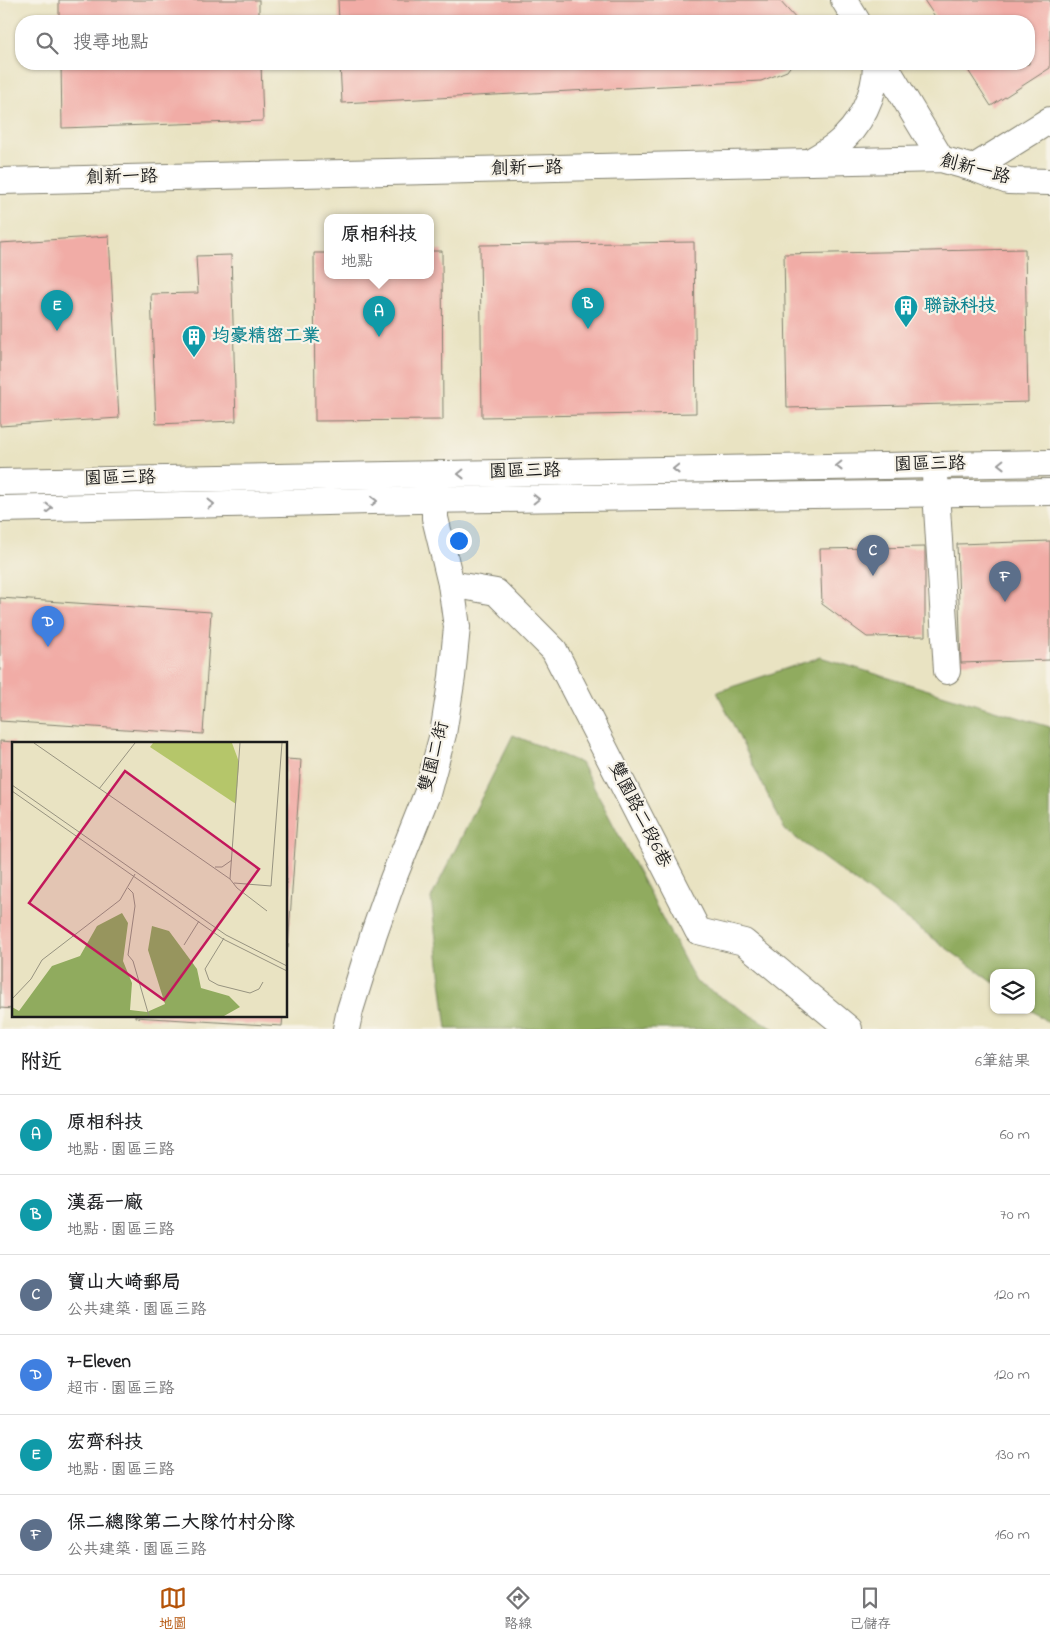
<!DOCTYPE html>
<html lang="zh-TW">
<head>
<meta charset="utf-8">
<style>
  body { margin:0; font-family:"Indie Flower","LXGW WenKai TC",sans-serif; background:#f2f2f2; color:#202124 }
  .controls { position:absolute; right:15px; bottom:15px; display:grid; overflow:hidden; border-radius:10px; box-shadow:0 1px 4px #0004 }
  .controls button { width:45px; height:45px; display:grid; place-items:center; padding:0; border:0; border-bottom:1px solid #e0e0e0; background:#fff; color:#202124; font:25px sans-serif }
  .you { position:absolute; left:458px; top:540px; width:18px; height:18px; margin:-12px; border:4px solid #fff; border-radius:50%; background:#1a73e8; box-shadow:0 0 0 8px #1a73e833 }
  .badge { display:grid; place-items:center; width:32px; height:32px; border-radius:50%; background:#b45309; color:#fff; font-size:16px; font-weight:700 }
  .pin { position:absolute; translate:-50% -41px; filter:drop-shadow(0 1px 2px #0008) }
  .pin::after { content:''; position:absolute; top:26px; width:18px; height:15px; background:inherit; clip-path:polygon(0 0,100% 0,50% 100%) }
  .popup { position:absolute; left:324px; top:214px; width:110px; height:65px; box-sizing:border-box; display:grid; place-content:center; border-radius:10px; background:#fff; filter:drop-shadow(0 1px 4px #0005); font-size:16px; white-space:nowrap; color:#757577 }
  .popup b { font-size:19px; color:#202124 }
  .popup::after { content:''; position:absolute; left:50%; top:100%; margin-left:-10px; border:10px solid transparent; border-top-color:#fff }
  .list { margin:0; padding:0; list-style:none }
  h2 { display:flex; justify-content:space-between; align-items:center; height:65px; margin:0; padding:0 20px; font-size:21px }
  h2 small { font-size:16px; font-weight:400; color:#757577 }
  .list li { display:grid; grid-template-columns:32px 1fr auto; gap:15px; align-items:center; box-sizing:border-box; height:80px; padding:0 20px; border-top:1px solid #e0e0e0 }
  .list b { display:block; font-size:19px; white-space:nowrap }
  .list p { margin:0; font-size:16px; white-space:nowrap; color:#757577 }
  .list em { font-size:16px; font-style:normal; color:#757577 }
  .icon { flex:none; width:28px; height:28px; fill:none; stroke:currentColor; stroke-width:2; stroke-linecap:round; stroke-linejoin:round }
  .map { position:relative; flex:none; width:1050px; height:1029px; overflow:hidden }
  .search { position:absolute; background:#fff; box-shadow:0 1px 4px #0004; left:15px; right:15px; top:15px; height:55px; display:flex; align-items:center; gap:12px; box-sizing:border-box; padding:0 18px; border-radius:20px; color:#757577; font-size:19px }
  .sheet { height:545px; background:#fff }
  nav { display:flex; justify-content:space-around; align-items:center; box-sizing:border-box; height:70px; border-top:1px solid #e0e0e0; background:#fff; font-size:14px; color:#757577 }
  nav a { display:grid; justify-items:center; gap:2px }
  nav .on { color:#b45309 }
  .map>svg:first-child { display:block }
  .forest { fill:#90ab5e; stroke:#56643d }
  .building { fill:#f1aca6 }
  .lines { fill:none; stroke-linecap:round; stroke-linejoin:round }
  .minor-casing { stroke:#82806f; stroke-width:28 }
  .minor { stroke:#fff; stroke-width:26 }
  .oneway { stroke:#999 }
  .labels { text-anchor:middle; dominant-baseline:central; stroke-width:4.5; stroke-linejoin:round; paint-order:stroke }
  .street-label { font-size:18px; fill:#1c1c1c; stroke:#f7f3e8 }
  .culture-label { font-size:18px; font-weight:bold; fill:#0d838f; stroke:#f7f3e8; text-anchor:start }
  .inset-road { fill:none; stroke:#979380; stroke-width:1 }
  .view { fill:#c2185b; fill-opacity:0.15; stroke:#c2185b; stroke-width:2.5 }
  .inset-edge { fill:none; stroke:#1c1c1c; stroke-width:2.5 }
</style>
</head>
<body>
<div class="map">
<svg width="1050" height="1029" viewBox="0 0 1050 1029">
  <rect width="100%" height="100%" fill="#f7f3e8"/>
  <filter id="ink" filterUnits="userSpaceOnUse"><feTurbulence type="fractalNoise" baseFrequency=".02" numOctaves="2"/><feDisplacementMap in="SourceGraphic" scale="10" xChannelSelector="R" yChannelSelector="G"/><feConvolveMatrix kernelMatrix="1 2 1 2 8 2 1 2 1" color-interpolation-filters="sRGB"/></filter>
  <filter id="wash" filterUnits="userSpaceOnUse"><feTurbulence type="fractalNoise" baseFrequency=".0096" numOctaves="4" result="noise"/><feDisplacementMap in="SourceGraphic" scale="20" xChannelSelector="R" yChannelSelector="G"/><feGaussianBlur stdDeviation="1.12" result="paint"/><feColorMatrix in="noise" values="0 0 0 0 0 0 0 0 0 0 0 0 0 0 0 0 0 1.4 0 .05"/><feComposite in="paint" operator="in"/></filter>
  <g filter="url(#wash)">
    <rect width="100%" height="100%" fill="#e9e3c2"/>
    <g class="forest">
      <polygon points="820,657 1050,727 1050,1024 1031,1010 1031,973 994,973 994,983 785,830 717,692"/>
      <polygon points="513,735 581,763 696,982 774,1029 447,1029 431,898"/>
    </g>
    <g id="blocks">
      <g class="building">
        <rect x="59" y="0" width="200" height="21"/>
        <polygon points="338,0 779,0 798,21 339,21"/>
        <polygon points="924,0 1050,0 1050,68 991,106 964,64 1029,64 1029,21 938,21"/>
        <polygon points="61,64 261,64 263,121 62,128"/>
        <polygon points="340,64 792,64 787,71 761,81 342,103"/>
        <polygon points="109,236 119,418 0,426 0,243"/>
        <polygon points="694,242 696,413 482,417 480,245"/>
        <polygon points="1025,249 1028,402 787,408 784,254"/>
        <polygon points="430,251 442,251 443,420 315,421 314,253 328,253 328,276 430,276"/>
        <polygon points="231,255 236,421 156,424 151,294 198,293 196,256"/>
        <polygon points="1050,541 1050,660 961,663 957,544"/>
        <polygon points="925,547 925,636 867,637 822,604 820,549"/>
        <polygon points="0,598 211,612 203,734 0,721"/>
        <polygon points="0,741 14,742 14,1009 0,1008"/>
        <polygon points="286,759 301,760 288,948 286,948"/>
        <polygon points="135,1015 283,1015 282,1026 135,1017"/>
      </g>
    </g>
  </g>
  <g filter="url(#ink)">
    <use href="#blocks" fill-opacity="0" stroke="#82806f" stroke-width="1"/>
    <g class="lines">
      <defs>
        <g id="minor">
          <polyline points="844,0 857,21"/>
          <polyline points="884,64 941,159"/>
          <path d="M809,162c9,-5 18,-10 27,-17 24,-18 40,-51 40,-81"/>
          <polyline points="973,168 1050,120"/>
          <polyline points="0,181 941,159 973,168 1008,181 1050,182"/>
          <polyline points="935,475 947,671"/>
          <polyline points="0,482 1050,463"/>
          <polyline points="0,509 417,500 1050,492"/>
          <polyline points="451,584 496,592 554,650 698,931 744,942 849,1029"/>
          <polyline points="346,1029 350,1010 374,933 393,879 427,794 443,734 452,677 457,627 451,584 435,518 435,484"/>
        </g>
      </defs>
      <use href="#minor" class="minor-casing"/>
      <use href="#minor" class="minor"/>
    </g>
    <defs><path id="oneway-chevron" d="M-2-3.5L2.5 0L-2 3.5" fill="none" stroke-width="1.6" stroke-linecap="round" stroke-linejoin="round" transform="scale(1.25)"/></defs>
    <g class="oneway">
      <use href="#oneway-chevron" transform="translate(1001 464) rotate(179)"/>
      <use href="#oneway-chevron" transform="translate(839 466) rotate(179)"/>
      <use href="#oneway-chevron" transform="translate(676 469) rotate(179)"/>
      <use href="#oneway-chevron" transform="translate(461 474) rotate(179)"/>
      <use href="#oneway-chevron" transform="translate(536 499) rotate(-1)"/>
      <use href="#oneway-chevron" transform="translate(374 501) rotate(-1)"/>
      <use href="#oneway-chevron" transform="translate(211 504) rotate(-1)"/>
      <use href="#oneway-chevron" transform="translate(49 508) rotate(-1)"/>
    </g>
  </g>
  <defs>
    <symbol id="building-pin" viewBox="-11 -11 22 30"><path d="M0 17L-7.5 6A9.5 9.5 0 1 1 7.5 6Z" fill="#0f9aa8" stroke="#f7f3e8"/><path d="M-4-6H4V6H1V3H-1V6H-4ZM-2.5-4.3h1.7v1.8h-1.7ZM.8-4.3h1.7v1.8H.8ZM-2.5-1h1.7V.8h-1.7ZM.8-1h1.7V.8H.8Z" fill="#fff"/></symbol>
  </defs>
  <g fill-rule="evenodd">
    <use href="#building-pin" x="892" y="293" width="28" height="38"/>
    <use href="#building-pin" x="180" y="323" width="28" height="38"/>
  </g>
  <g class="labels">
    <g class="street-label">
      <text transform="translate(527 169) rotate(-1)">創新一路</text>
      <text transform="translate(975 170) rotate(15)">創新一路</text>
      <text transform="translate(122 178) rotate(-1)">創新一路</text>
      <text transform="translate(930 465) rotate(-1)">園區三路</text>
      <text transform="translate(525 472) rotate(-1)">園區三路</text>
      <text transform="translate(120 479) rotate(-1)">園區三路</text>
      <text transform="translate(435 757) rotate(-76)">雙園二街</text>
      <text transform="translate(639 815) rotate(63)">雙園路二段6巷</text>
    </g>
    <g class="culture-label">
      <text x="924" y="307">聯詠科技</text>
      <text x="212" y="337">均豪精密工業</text>
    </g>
  </g>
  <g transform="translate(12 742)">
    <rect width="275" height="275" fill="#e9e3c2"/>
    <path d="M141,1h79l7,19 -3,42 -86,-57z" fill="#b5c66a"/>
    <path d="M110,171l6,10 -5,38 9,22 -2,27 17,2 18,-8 -17,-54 4,-24 17,5 28,38 4,19 28,8 11,11 -16,9h-212v-9l7,4 33,-45 28,-10 17,-30z" fill="#90ab5e"/>
    <path class="inset-road" d="M22,1l196,136 7,9 30,23M0,43l214,150 61,31M87,47l36,-46M0,49l211,148 64,32M203,125h7l10,-7M218,137l10,-136M222,141l37,3 11,-143M116,146l5,5 2,13 -7,49 5,6 16,55M212,196l-19,31 4,11 9,5 32,8 9,-4 4,-7M172,203l15,-24M0,257l19,-20 11,-19 78,-60 15,-26"/>
    <path class="view" d="M113,29l134,98 -95,131 -135,-97z"/>
    <rect width="275" height="275" class="inset-edge"/>
  </g>
</svg>
<div class="controls">
<button><svg class="icon" aria-label="layers" viewBox="0 0 24 24"><path d="M12 4l9 5-9 5-9-5zM3 14l9 5 9-5"/></svg></button>
</div>
<div class="you"></div>
<div class="pin badge" style="left:379px;top:337px;background:#0f9aa8">A</div>
<div class="popup"><b>原相科技</b>地點</div>
<div class="pin badge" style="left:588px;top:329px;background:#0f9aa8">B</div>
<div class="pin badge" style="left:873px;top:576px;background:#5c6f8a">C</div>
<div class="pin badge" style="left:48px;top:647px;background:#3f7fe0">D</div>
<div class="pin badge" style="left:57px;top:331px;background:#0f9aa8">E</div>
<div class="pin badge" style="left:1005px;top:602px;background:#5c6f8a">F</div>
<div class="search"><svg class="icon" aria-label="search" viewBox="0 0 24 24"><circle cx="10" cy="10" r="6"/><path d="M15 15l6 6"/></svg>搜尋地點</div>
</div>
<section class="sheet">
<h2>附近<small>6筆結果</small></h2>
<ul class="list">
<li><span class="badge" style="background:#0f9aa8">A</span><div><b>原相科技</b><p>地點 · 園區三路</p></div><em>60 m</em></li>
<li><span class="badge" style="background:#0f9aa8">B</span><div><b>漢磊一廠</b><p>地點 · 園區三路</p></div><em>70 m</em></li>
<li><span class="badge" style="background:#5c6f8a">C</span><div><b>寶山大崎郵局</b><p>公共建築 · 園區三路</p></div><em>120 m</em></li>
<li><span class="badge" style="background:#3f7fe0">D</span><div><b>7-Eleven</b><p>超市 · 園區三路</p></div><em>120 m</em></li>
<li><span class="badge" style="background:#0f9aa8">E</span><div><b>宏齊科技</b><p>地點 · 園區三路</p></div><em>130 m</em></li>
<li><span class="badge" style="background:#5c6f8a">F</span><div><b>保二總隊第二大隊竹村分隊</b><p>公共建築 · 園區三路</p></div><em>160 m</em></li>
</ul>
</section>
<nav>
<a class="on"><svg class="icon" aria-label="map" viewBox="0 0 24 24"><path d="M3 6l6-2 6 2 6-2v14l-6 2-6-2-6 2zM9 4v14M15 6v14"/></svg>地圖</a>
<a><svg class="icon" aria-label="directions" viewBox="0 0 24 24"><path d="M12 3l9 9-9 9-9-9zM9 14v-3h6M13 9l2 2-2 2"/></svg>路線</a>
<a><svg class="icon" aria-label="saved" viewBox="0 0 24 24"><path d="M7 4h10v16l-5-4-5 4z"/></svg>已儲存</a>
</nav>
</body>
</html>
